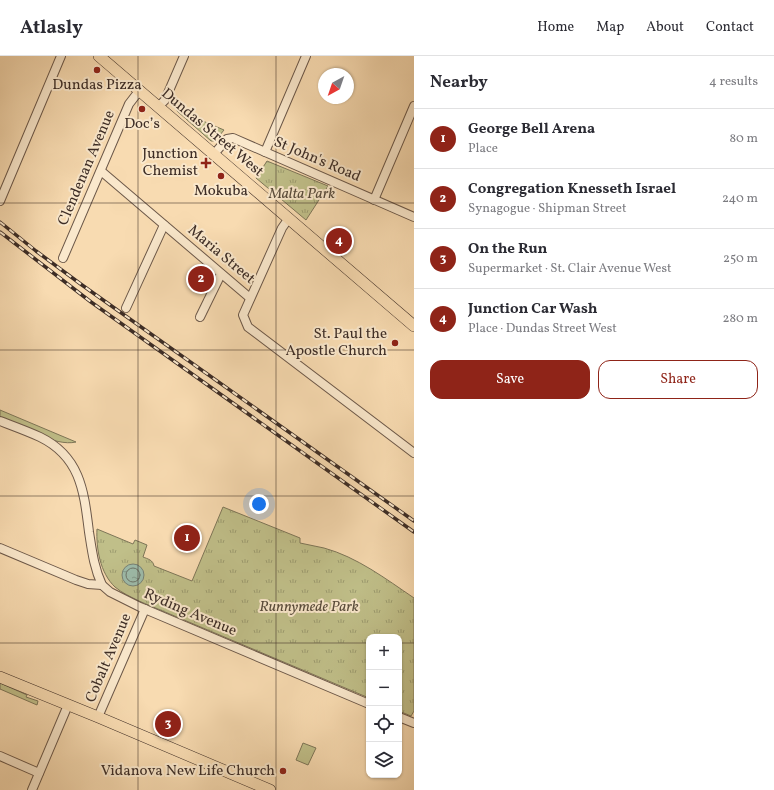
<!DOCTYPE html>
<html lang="en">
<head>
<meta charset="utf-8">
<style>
  body { margin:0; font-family:Vollkorn,serif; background:#f7f7f7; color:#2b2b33 }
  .controls { position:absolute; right:12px; bottom:12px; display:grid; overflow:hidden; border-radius:8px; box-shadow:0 1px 3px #0004 }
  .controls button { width:36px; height:36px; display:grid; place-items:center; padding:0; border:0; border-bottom:1px solid #e1e1e2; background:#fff; color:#2b2b33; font:20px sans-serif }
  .compass { position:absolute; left:318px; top:12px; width:36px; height:36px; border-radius:50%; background:#fff; box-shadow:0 1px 3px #0004; rotate:220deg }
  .you { position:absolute; left:259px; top:448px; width:14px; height:14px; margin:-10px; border:3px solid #fff; border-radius:50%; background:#1a73e8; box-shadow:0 0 0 6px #1a73e833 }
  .badge { display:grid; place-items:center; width:26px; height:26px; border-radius:50%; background:#8f2418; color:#fff; font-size:13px; font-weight:700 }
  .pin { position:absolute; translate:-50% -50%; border:2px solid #fff; box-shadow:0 1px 4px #0006 }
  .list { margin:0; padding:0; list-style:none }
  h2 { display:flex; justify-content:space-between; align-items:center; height:52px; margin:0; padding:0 16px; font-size:17px }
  h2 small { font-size:13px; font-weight:400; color:#7c7c81 }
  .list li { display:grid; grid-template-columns:26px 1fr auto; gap:12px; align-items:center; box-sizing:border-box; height:60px; padding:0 16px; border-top:1px solid #e1e1e2 }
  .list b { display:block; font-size:15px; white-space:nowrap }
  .list p { margin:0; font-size:13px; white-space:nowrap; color:#7c7c81 }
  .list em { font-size:13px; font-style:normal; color:#7c7c81 }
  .actions { display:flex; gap:8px; padding:12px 16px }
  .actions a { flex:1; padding:9px 0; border:1px solid #8f2418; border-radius:12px; text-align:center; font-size:14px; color:#8f2418 }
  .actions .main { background:#8f2418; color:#fff }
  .icon { flex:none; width:22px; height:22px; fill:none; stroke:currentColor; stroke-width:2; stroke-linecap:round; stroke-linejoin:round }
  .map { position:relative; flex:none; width:414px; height:734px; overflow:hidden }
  header { display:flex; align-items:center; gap:24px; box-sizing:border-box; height:56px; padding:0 20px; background:#fff; border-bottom:1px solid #e1e1e2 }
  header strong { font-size:19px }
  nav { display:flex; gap:22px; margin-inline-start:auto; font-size:14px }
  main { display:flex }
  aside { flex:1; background:#fff }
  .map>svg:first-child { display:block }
  .grass { fill:#c0bf89; stroke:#7e7658 }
  .park { fill:url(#park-tufts); stroke:#7e7658 }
  .water { fill:url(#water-ripples); stroke:#778275 }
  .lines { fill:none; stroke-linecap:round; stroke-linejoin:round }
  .shore { stroke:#6d7468; stroke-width:1 }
  .minor-casing { stroke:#6c5849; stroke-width:10 }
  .major-casing { stroke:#3d2d26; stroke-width:12 }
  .minor { stroke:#fae8cc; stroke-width:8 }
  .major { stroke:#f8dbb1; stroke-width:11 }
  .rail-casing { stroke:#3d2d26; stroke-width:3.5 }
  .rail { stroke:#fae8cc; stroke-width:2; stroke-dasharray:6; stroke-linecap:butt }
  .grid { fill:none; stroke:#3d2d26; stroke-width:1; stroke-opacity:0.55 }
  .poi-dot { fill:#8f2418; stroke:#fae8cc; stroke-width:1.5 }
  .labels { text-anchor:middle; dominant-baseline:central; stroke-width:4; stroke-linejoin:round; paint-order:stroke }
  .poi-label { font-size:15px; fill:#3d2d26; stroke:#fae8cc }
  .street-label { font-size:15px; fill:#3d2d26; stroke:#fae8cc }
  .park-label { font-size:15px; font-style:italic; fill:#574a3a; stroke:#fae8cc }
</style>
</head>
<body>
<header>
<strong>Atlasly</strong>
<nav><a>Home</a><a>Map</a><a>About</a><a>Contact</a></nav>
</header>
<main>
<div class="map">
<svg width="414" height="734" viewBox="0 0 414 734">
  <defs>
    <pattern id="park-tufts" width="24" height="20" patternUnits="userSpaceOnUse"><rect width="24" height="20" fill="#c0bf89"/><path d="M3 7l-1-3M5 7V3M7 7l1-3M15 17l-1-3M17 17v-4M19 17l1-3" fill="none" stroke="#9d9c70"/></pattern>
    <pattern id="water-ripples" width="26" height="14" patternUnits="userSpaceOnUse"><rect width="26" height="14" fill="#9dbbaa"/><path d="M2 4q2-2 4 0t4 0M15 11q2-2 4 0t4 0" fill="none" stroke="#81988a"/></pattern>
  </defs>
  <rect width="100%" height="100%" fill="#f8dbb1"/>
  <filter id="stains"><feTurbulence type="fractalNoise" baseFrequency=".005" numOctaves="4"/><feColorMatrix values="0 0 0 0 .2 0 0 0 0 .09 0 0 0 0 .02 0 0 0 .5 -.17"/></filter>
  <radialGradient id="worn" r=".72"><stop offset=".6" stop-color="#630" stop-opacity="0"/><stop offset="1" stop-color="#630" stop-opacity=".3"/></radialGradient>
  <g class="grass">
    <path d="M0,354l76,32c-21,5 -56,-16 -76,-25z"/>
    <polygon points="0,627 27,639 26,641 38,645 37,649 0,633"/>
    <polygon points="303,687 316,692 308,709 296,704"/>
  </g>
  <g class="park">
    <polygon points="177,54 224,74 215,85 211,85 177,55"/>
    <polygon points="267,105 328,130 306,164 256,122"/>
    <path d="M223,451l77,31v5c8,2 16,3 24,5 33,9 62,31 90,50v113l-3,5 -12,-5v-74h-30v61l-230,-97c-8,-4 -17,-8 -24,-14 -15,-14 -19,-39 -18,-58l36,15 2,-4 12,5 -4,12c5,2 10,3 11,9l38,15z"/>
  </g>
  <circle class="water" cx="133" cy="519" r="11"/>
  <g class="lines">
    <circle class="shore" cx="133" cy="519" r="7"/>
    <defs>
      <g id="minor">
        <polyline points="158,51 165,44 184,0"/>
        <polyline points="265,96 306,0"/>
        <polyline points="214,98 227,83 233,82 414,161"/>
        <polyline points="101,115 250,242"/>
        <polyline points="374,144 414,50"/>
        <polyline points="0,145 61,0"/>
        <polyline points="289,162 282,172 243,259 248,271 414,397"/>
        <polyline points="63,202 129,48 139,35"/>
        <polyline points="126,252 164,169"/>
        <polyline points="200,261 221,218"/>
        <path d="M0,365c13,5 27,10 40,16 41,20 44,55 49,95 3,19 5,36 13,53"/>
        <polyline points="0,492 76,524 88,528 102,529 110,536 140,551 369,648"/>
        <polyline points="98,661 145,553"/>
        <polyline points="399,661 414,667"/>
        <polyline points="0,700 39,717"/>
        <polyline points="32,734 68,649"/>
      </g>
      <g id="major">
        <polyline points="99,0 414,270"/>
        <polyline points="0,621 98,661 270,734"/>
      </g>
    </defs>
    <use href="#minor" class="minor-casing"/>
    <use href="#major" class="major-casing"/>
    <use href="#minor" class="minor"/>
    <use href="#major" class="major"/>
    <defs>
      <g id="rail">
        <polyline points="0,166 36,195 82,229 414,465"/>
        <polyline points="0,176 91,246 414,476"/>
      </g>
    </defs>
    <use href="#rail" class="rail-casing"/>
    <use href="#rail" class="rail"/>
  </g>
  <path class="grid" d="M138,0v734M276,0v734M0,147h414M0,294h414M0,440h414M0,587h369M399,587h15"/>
  <g class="poi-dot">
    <circle cx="97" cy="14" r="4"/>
    <circle cx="142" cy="53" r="4"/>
    <path d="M204 101h4v4h4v4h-4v4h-4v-4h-4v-4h4z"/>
    <circle cx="221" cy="120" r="4"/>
    <circle cx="395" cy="287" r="4"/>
    <circle cx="283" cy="715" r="4"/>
  </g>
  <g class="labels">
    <g class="poi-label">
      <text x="97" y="29">Dundas Pizza</text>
      <text x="142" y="68">Doc’s</text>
      <text x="198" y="98" text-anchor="end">Junction<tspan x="198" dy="17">Chemist</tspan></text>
      <text x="221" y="135">Mokuba</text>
      <text x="387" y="278" text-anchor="end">St. Paul the<tspan x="387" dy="17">Apostle Church</tspan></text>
      <text x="275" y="715" text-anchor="end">Vidanova New Life Church</text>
    </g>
    <g class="street-label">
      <text transform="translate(212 77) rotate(40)">Dundas Street West</text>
      <text transform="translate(317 104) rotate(23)">St John's Road</text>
      <text transform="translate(87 112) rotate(-67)">Clendenan Avenue</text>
      <text transform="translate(221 199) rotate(40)">Maria Street</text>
      <text transform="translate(190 557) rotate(23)">Ryding Avenue</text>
      <text transform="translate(109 602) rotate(-67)">Cobalt Avenue</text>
    </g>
    <g class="park-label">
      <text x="302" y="138">Malta Park</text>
      <text x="309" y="551">Runnymede Park</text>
    </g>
  </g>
  <rect width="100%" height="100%" filter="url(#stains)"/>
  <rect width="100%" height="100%" fill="url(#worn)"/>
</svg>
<div class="controls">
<button>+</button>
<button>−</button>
<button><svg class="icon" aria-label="locate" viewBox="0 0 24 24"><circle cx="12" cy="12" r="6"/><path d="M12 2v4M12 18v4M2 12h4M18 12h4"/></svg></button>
<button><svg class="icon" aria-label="layers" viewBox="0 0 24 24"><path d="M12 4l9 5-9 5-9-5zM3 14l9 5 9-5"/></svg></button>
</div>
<svg class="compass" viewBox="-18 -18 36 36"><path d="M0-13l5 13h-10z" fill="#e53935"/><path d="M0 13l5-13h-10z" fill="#7c7c81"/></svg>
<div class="you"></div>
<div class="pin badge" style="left:187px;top:482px">1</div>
<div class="pin badge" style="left:201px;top:223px">2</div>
<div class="pin badge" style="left:168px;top:668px">3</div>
<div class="pin badge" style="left:339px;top:185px">4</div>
</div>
<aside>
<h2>Nearby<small>4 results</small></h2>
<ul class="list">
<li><span class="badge">1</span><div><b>George Bell Arena</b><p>Place</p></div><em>80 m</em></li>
<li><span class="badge">2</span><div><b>Congregation Knesseth Israel</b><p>Synagogue · Shipman Street</p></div><em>240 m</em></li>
<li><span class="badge">3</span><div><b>On the Run</b><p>Supermarket · St. Clair Avenue West</p></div><em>250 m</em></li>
<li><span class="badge">4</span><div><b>Junction Car Wash</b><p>Place · Dundas Street West</p></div><em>280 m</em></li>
</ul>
<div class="actions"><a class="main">Save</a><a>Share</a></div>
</aside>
</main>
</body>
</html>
